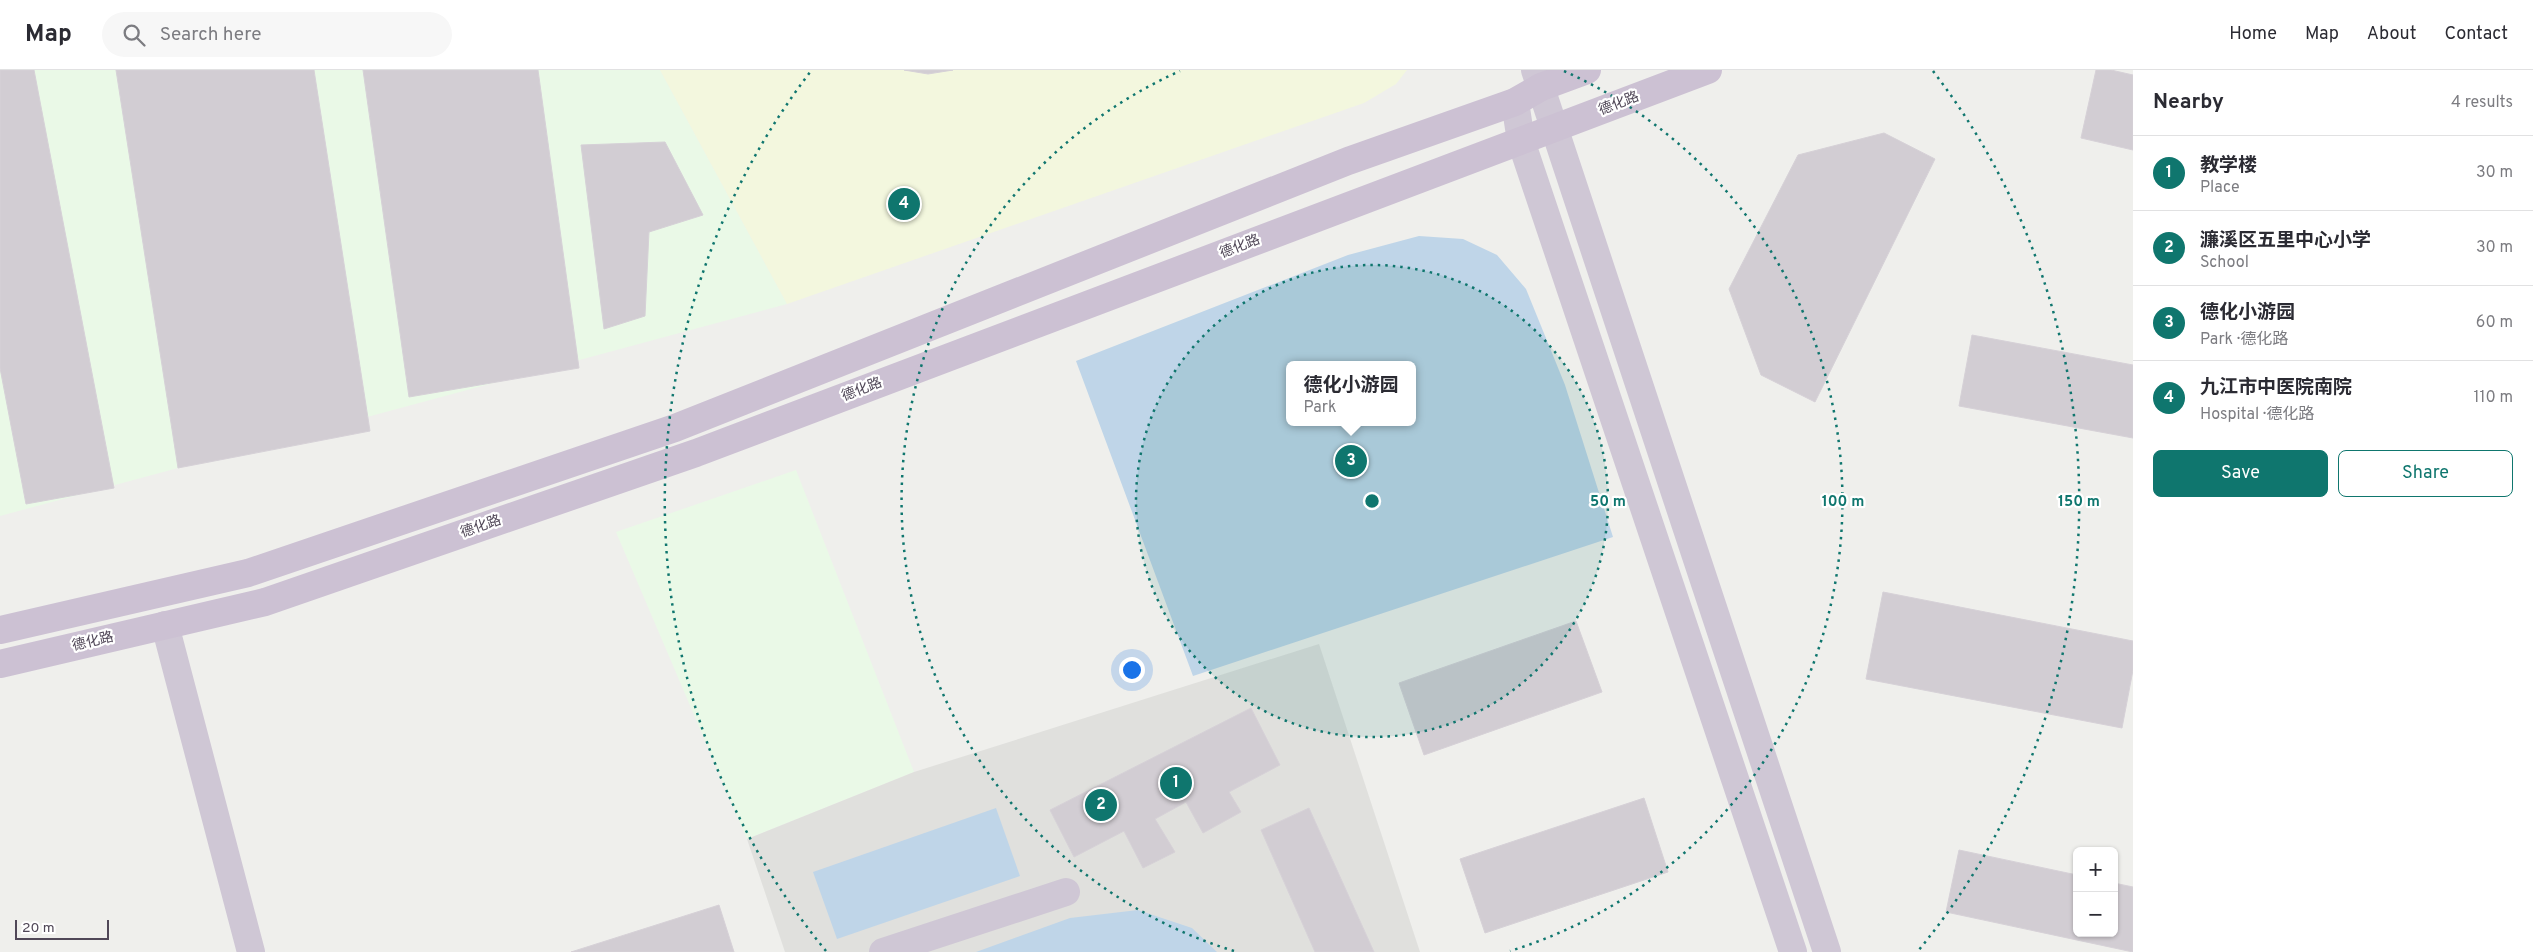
<!DOCTYPE html>
<html lang="en">
<head>
<meta charset="utf-8">
<style>
  body { margin:0; font-family:Overpass,"Noto Sans SC",sans-serif; background:#f7f7f7; color:#2b2b33 }
  .controls { position:absolute; right:15px; bottom:15px; display:grid; overflow:hidden; border-radius:8px; box-shadow:0 1px 4px #0004 }
  .controls button { width:45px; height:45px; display:grid; place-items:center; padding:0; border:0; border-bottom:1px solid #e1e1e2; background:#fff; color:#2b2b33; font:25px sans-serif }
  .scale { position:absolute; left:15px; bottom:12px; width:94px; box-sizing:border-box; padding-left:5px; border:2px solid #504757; border-top:0; font-size:14px; line-height:18px; white-space:nowrap; color:#504757; -webkit-text-stroke:4px #fff; paint-order:stroke }
  .you { position:absolute; left:1131px; top:599px; width:18px; height:18px; margin:-12px; border:4px solid #fff; border-radius:50%; background:#1a73e8; box-shadow:0 0 0 8px #1a73e833 }
  .badge { display:grid; place-items:center; width:32px; height:32px; border-radius:50%; background:#0f766e; color:#fff; font-size:16px; font-weight:700 }
  .pin { position:absolute; translate:-50% -50%; border:2px solid #fff; box-shadow:0 1px 5px #0006 }
  .popup { position:absolute; left:1286px; top:291px; width:130px; height:65px; box-sizing:border-box; display:grid; place-content:center; border-radius:8px; background:#fff; filter:drop-shadow(0 1px 4px #0005); font-size:16px; white-space:nowrap; color:#7c7c81 }
  .popup b { font-size:19px; color:#2b2b33 }
  .popup::after { content:''; position:absolute; left:50%; top:100%; margin-left:-10px; border:10px solid transparent; border-top-color:#fff }
  .list { margin:0; padding:0; list-style:none }
  h2 { display:flex; justify-content:space-between; align-items:center; height:65px; margin:0; padding:0 20px; font-size:21px }
  h2 small { font-size:16px; font-weight:400; color:#7c7c81 }
  .list li { display:grid; grid-template-columns:32px 1fr auto; gap:15px; align-items:center; box-sizing:border-box; height:75px; padding:0 20px; border-top:1px solid #e1e1e2 }
  .list b { display:block; font-size:19px; white-space:nowrap }
  .list p { margin:0; font-size:16px; white-space:nowrap; color:#7c7c81 }
  .list em { font-size:16px; font-style:normal; color:#7c7c81 }
  .actions { display:flex; gap:10px; padding:15px 20px }
  .actions a { flex:1; padding:11px 0; border:1px solid #0f766e; border-radius:8px; text-align:center; font-size:18px; color:#0f766e }
  .actions .main { background:#0f766e; color:#fff }
  .icon { flex:none; width:28px; height:28px; fill:none; stroke:currentColor; stroke-width:2; stroke-linecap:round; stroke-linejoin:round }
  .map { position:relative; flex:none; width:2133px; height:882px; overflow:hidden }
  header { display:flex; align-items:center; gap:30px; box-sizing:border-box; height:70px; padding:0 25px; background:#fff; border-bottom:1px solid #e1e1e2 }
  header strong { font-size:24px }
  nav { display:flex; gap:28px; margin-inline-start:auto; font-size:18px }
  .search { width:350px; height:45px; background:#f7f7f7; display:flex; align-items:center; gap:12px; box-sizing:border-box; padding:0 18px; border-radius:28px; color:#7c7c81; font-size:19px }
  main { display:flex }
  aside { flex:1; background:#fff }
  .map>svg:first-child { display:block }
  .commercial { fill:#eaf9e7 }
  .education { fill:#e0e0dd }
  .medical { fill:#f3f7de }
  .green { fill:#bfd5e8; fill-rule:evenodd }
  .building { fill:#d2cdd3; stroke:#d6d1d7 }
  .lines { fill:none; stroke-linecap:round; stroke-linejoin:round }
  .minor { stroke:#cfc7d5; stroke-width:28 }
  .tertiary { stroke:#cfc7d5; stroke-width:28 }
  .secondary { stroke:#ccc1d3; stroke-width:28 }
  .ring { fill:none; stroke:#0f766e; stroke-width:2.5; stroke-dasharray:2.5 5 }
  .labels { text-anchor:middle; dominant-baseline:central; stroke-width:4.5; stroke-linejoin:round; paint-order:stroke }
  .street-label { font-size:14px; fill:#504757; stroke:#fff }
  .centre { fill:#0f766e; stroke:#fff; stroke-width:2.5 }
  .ring-label { font-size:15px; text-anchor:middle; font-weight:bold; fill:#0f766e; stroke:#fff; stroke-width:4.5; stroke-linejoin:round; paint-order:stroke }
</style>
</head>
<body>
<header>
<strong>Map</strong>
<div class="search"><svg class="icon" aria-label="search" viewBox="0 0 24 24"><circle cx="10" cy="10" r="6"/><path d="M15 15l6 6"/></svg>Search here</div>
<nav><a>Home</a><a>Map</a><a>About</a><a>Contact</a></nav>
</header>
<main>
<div class="map">
<svg width="2133" height="882" viewBox="0 0 2133 882">
  <rect width="100%" height="100%" fill="#efefec"/>
  <g class="commercial">
    <polygon points="0,0 660,0 787,234 0,446"/>
    <polygon points="796,400 914,702 747,769 616,462"/>
  </g>
  <polygon class="education" points="1319,574 1420,882 785,882 747,769 914,702"/>
  <polygon class="medical" points="660,0 1407,0 1396,14 1364,33 787,234"/>
  <g class="green">
    <path d="M1419,166l44,3 34,16 29,34 39,96 48,152 -420,139 -117,-315 272,-106zM1290,295h122v57h-122z"/>
    <polygon points="996,738 1020,806 837,869 813,802"/>
    <polygon points="1138,840 1192,858 1217,882 976,882 1070,848"/>
  </g>
  <g class="building">
    <polygon points="0,0 34,0 114,418 26,434 0,298"/>
    <polygon points="116,0 314,0 370,361 178,398"/>
    <polygon points="363,0 538,0 579,298 409,327"/>
    <polygon points="904,0 953,0 928,4"/>
    <polygon points="2096,0 2111,0 2133,5 2133,80 2081,68"/>
    <polygon points="1884,63 1935,89 1815,332 1761,305 1729,219 1798,85"/>
    <polygon points="665,72 703,145 649,162 645,246 604,259 581,75"/>
    <polygon points="1972,265 2133,295 2133,368 1959,336"/>
    <polygon points="1883,522 2133,571 2133,600 2122,658 1866,609"/>
    <polygon points="1576,551 1602,622 1424,685 1399,613"/>
    <polygon points="1251,638 1280,695 1229,722 1241,742 1203,763 1186,732 1155,749 1175,782 1143,798 1124,761 1074,787 1050,740"/>
    <polygon points="1644,728 1668,802 1485,863 1460,789"/>
    <polygon points="1309,738 1374,882 1315,882 1261,760"/>
    <polygon points="1959,780 2077,805 2077,863 2114,863 2114,813 2133,817 2133,882 1946,842"/>
    <polygon points="719,835 734,882 571,882"/>
  </g>
  <g class="lines">
    <g class="minor">
      <polyline points="165,555 251,882"/>
      <polyline points="883,882 1066,822"/>
    </g>
    <g class="tertiary">
      <polyline points="1535,0 1827,882"/>
      <polyline points="1515,32 1521,71 1793,882"/>
    </g>
    <g class="secondary">
      <polyline points="0,560 248,503 675,358 1348,91 1515,32 1541,17 1587,0"/>
      <polyline points="0,594 265,532 696,383 1708,0"/>
    </g>
  </g>
  <circle cx="1372" cy="431" r="236" fill="#0f766e" fill-opacity=".12"/>
  <g class="ring">
    <circle cx="1372" cy="431" r="236"/>
    <path d="M1234 881A471 471 0 0 1 1180 1M1564 1A471 471 0 0 1 1510 881"/>
    <path d="M826 881A707 707 0 0 1 811 1M1933 1A707 707 0 0 1 1918 881"/>
  </g>
  <g class="labels">
    <g class="street-label">
      <text transform="translate(1619 34) rotate(-21)">德化路</text>
      <text transform="translate(1240 177) rotate(-21)">德化路</text>
      <text transform="translate(862 320) rotate(-21)">德化路</text>
      <text transform="translate(481 457) rotate(-19)">德化路</text>
      <text transform="translate(93 572) rotate(-13)">德化路</text>
    </g>
  </g>
  <circle cx="1372" cy="431" r="8" class="centre"/>
  <g class="ring-label">
    <text x="1608" y="436">50 m</text>
    <text x="1843" y="436">100 m</text>
    <text x="2079" y="436">150 m</text>
  </g>
</svg>
<div class="controls">
<button>+</button>
<button>−</button>
</div>
<div class="scale">20 m</div>
<div class="you"></div>
<div class="pin badge" style="left:1176px;top:713px">1</div>
<div class="pin badge" style="left:1101px;top:735px">2</div>
<div class="pin badge" style="left:1351px;top:391px">3</div>
<div class="popup"><b>德化小游园</b>Park</div>
<div class="pin badge" style="left:904px;top:134px">4</div>
</div>
<aside>
<h2>Nearby<small>4 results</small></h2>
<ul class="list">
<li><span class="badge">1</span><div><b>教学楼</b><p>Place</p></div><em>30 m</em></li>
<li><span class="badge">2</span><div><b>濂溪区五里中心小学</b><p>School</p></div><em>30 m</em></li>
<li><span class="badge">3</span><div><b>德化小游园</b><p>Park · 德化路</p></div><em>60 m</em></li>
<li><span class="badge">4</span><div><b>九江市中医院南院</b><p>Hospital · 德化路</p></div><em>110 m</em></li>
</ul>
<div class="actions"><a class="main">Save</a><a>Share</a></div>
</aside>
</main>
</body>
</html>
